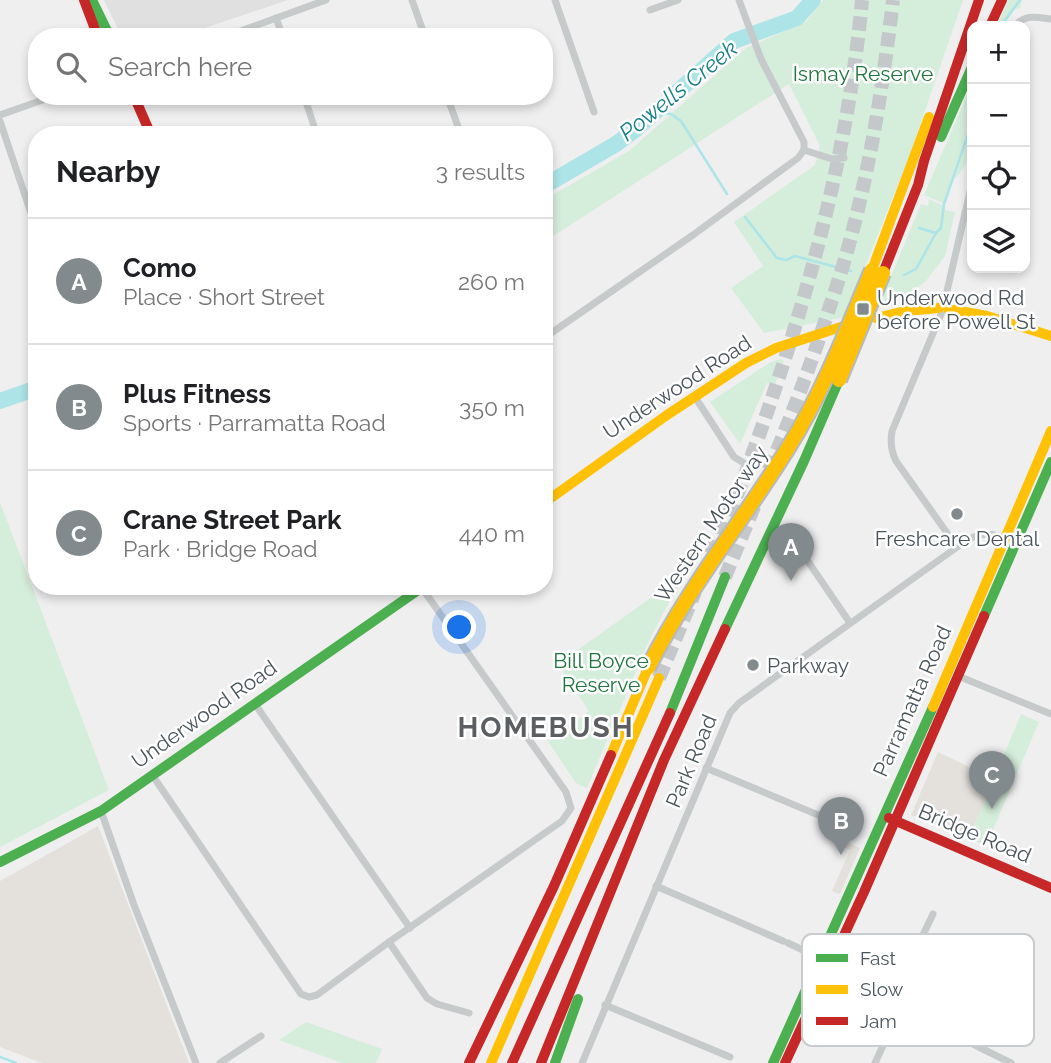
<!DOCTYPE html>
<html lang="en">
<head>
<meta charset="utf-8">
<style>
  body { margin:0; font-family:Raleway,sans-serif; background:#f6f6f6; color:#202124 }
  .controls { position:absolute; right:21px; top:21px; display:grid; overflow:hidden; border-radius:14px; box-shadow:0 4px 10px #0003 }
  .controls button { width:63px; height:63px; display:grid; place-items:center; padding:0; border:0; border-bottom:2px solid #e0e0e0; background:#fff; color:#202124; font:35px sans-serif }
  .you { position:absolute; left:460px; top:628px; width:24px; height:24px; margin:-18px; border:5px solid #fff; border-radius:50%; background:#1a73e8; box-shadow:0 0 0 10px #1a73e833 }
  .badge { display:grid; place-items:center; width:46px; height:46px; border-radius:50%; background:#828a8e; color:#fff; font-size:23px; font-weight:700 }
  .pin { position:absolute; translate:-50% -58px; filter:drop-shadow(0 2px 4px #0008) }
  .pin::after { content:''; position:absolute; top:37px; width:24px; height:21px; background:inherit; clip-path:polygon(0 0,100% 0,50% 100%) }
  .list { margin:0; padding:0; list-style:none }
  h2 { display:flex; justify-content:space-between; align-items:center; height:91px; margin:0; padding:0 28px; font-size:30px }
  h2 small { font-size:23px; font-weight:400; color:#757577 }
  .list li { display:grid; grid-template-columns:46px 1fr auto; gap:21px; align-items:center; box-sizing:border-box; height:126px; padding:0 28px; border-top:2px solid #e0e0e0 }
  .list b { display:block; font-size:26px; white-space:nowrap }
  .list p { margin:0; font-size:23px; white-space:nowrap; color:#757577 }
  .list em { font-size:23px; font-style:normal; color:#757577 }
  .icon { flex:none; width:38px; height:38px; fill:none; stroke:currentColor; stroke-width:2; stroke-linecap:round; stroke-linejoin:round }
  .map { position:relative; flex:none; width:1051px; height:1063px; overflow:hidden }
  .search { position:absolute; background:#fff; box-shadow:0 4px 10px #0003; left:28px; top:28px; width:525px; height:77px; display:flex; align-items:center; gap:18px; box-sizing:border-box; padding:0 24px; border-radius:28px; color:#757577; font-size:26px }
  .panel { position:absolute; background:#fff; box-shadow:0 4px 10px #0003; left:28px; top:126px; width:525px; height:469px; border-radius:28px }
  .map>svg:first-child { display:block }
  .commercial { fill:#e4e1dc }
  .education { fill:#e1e0e0 }
  .green { fill:#d5eddb }
  .lines { fill:none; stroke-linecap:round; stroke-linejoin:round }
  .stream { stroke:#ace4e7; stroke-width:2.5 }
  .river { stroke:#ace4e7; stroke-width:16 }
  .highway-tunnel { stroke:#c5c8ca; stroke-width:14; stroke-dasharray:14 7; stroke-linecap:butt }
  .street { stroke:#c6cacb; stroke-width:7 }
  .fast { stroke:#4caf50; stroke-width:10 }
  .slow { stroke:#ffc107; stroke-width:10 }
  .jam { stroke:#c62828; stroke-width:10 }
  .slow-bridge-casing { stroke:#b4babe; stroke-width:18; stroke-linecap:butt }
  .slow-bridge { stroke:#ffc107; stroke-width:14 }
  .poi-dot { fill:#828a8e; stroke:#fff; stroke-width:2.5 }
  .labels { text-anchor:middle; dominant-baseline:central; stroke-width:5; stroke-linejoin:round; paint-order:stroke }
  .park-label { font-size:21px; fill:#1e753d; stroke:#fff }
  .poi-label { font-size:21px; fill:#48545a; stroke:#fff; text-anchor:start }
  .street-label { font-size:21px; fill:#48545a; stroke:#fff }
  .water-label { font-size:23px; font-style:italic; fill:#178087; stroke:#fff }
  .district-label { font-size:28px; font-weight:bold; letter-spacing:2px; fill:#5b5f62; stroke:#fff }
  .key { fill:#fff; stroke:#c8ccce; stroke-width:2 }
  .key-label { font-size:19px; fill:#48545a }
</style>
</head>
<body>
<div class="map">
<svg width="1051" height="1063" viewBox="0 0 1051 1063">
  <rect width="100%" height="100%" fill="#efefef"/>
  <g class="commercial">
    <polygon points="938,752 994,779 969,838 911,815"/>
    <polygon points="98,826 189,1063 42,1063 0,1047 0,881"/>
    <polygon points="834,836 860,848 840,894 832,891 850,850 832,842"/>
  </g>
  <polygon class="education" points="104,0 288,0 178,37 122,37"/>
  <g class="green">
    <polygon points="823,0 963,0 909,157 845,317 764,333 731,288 763,266 734,222 815,165 820,146 789,84 544,242 544,200 629,151 746,48 806,22"/>
    <polygon points="1008,0 1022,0 1020,8 1013,10 1000,26 997,26"/>
    <polygon points="972,84 972,121 943,203 924,195"/>
    <path d="M972,127c0,19 -3,40 -18,52z"/>
    <polygon points="929,199 946,207 945,210 955,212 945,256 925,282 907,295 880,303 921,204 928,206"/>
    <polygon points="780,359 784,360 775,385 767,383 740,444 710,402 769,363"/>
    <polygon points="0,502 109,790 0,847"/>
    <polygon points="683,575 647,645 587,788 576,783 548,741 589,711 558,664"/>
    <polygon points="1021,714 1039,722 986,846 969,838"/>
    <polygon points="306,1022 382,1049 376,1063 342,1063 279,1040"/>
  </g>
  <g class="lines">
    <g class="stream">
      <polyline points="1001,26 1020,0"/>
      <polyline points="654,112 671,114 681,121 727,194"/>
      <polyline points="745,217 777,258 786,260 795,256 851,271"/>
      <polyline points="919,228 936,233"/>
      <polyline points="904,275 916,269 936,233 941,228 944,204 972,123"/>
      <polyline points="0,1057 16,1063"/>
    </g>
    <g class="river">
      <polyline points="544,186 616,144 635,130 734,41 797,18 813,0"/>
      <polyline points="0,401 37,388"/>
    </g>
    <g class="highway-tunnel">
      <path d="M769,470c22,-53 43,-108 61,-164 34,-98 51,-203 63,-306"/>
      <path d="M711,554c14,-33 30,-65 41,-99 53,-146 96,-299 110,-455"/>
      <polyline points="725,577 756,502"/>
      <polyline points="659,678 695,592"/>
    </g>
    <g class="street">
      <polyline points="412,0 425,37"/>
      <polyline points="555,0 594,112"/>
      <polyline points="739,0 761,59 804,142 804,150"/>
      <polyline points="650,10 678,0"/>
      <polyline points="276,18 283,37"/>
      <path d="M1015,26c10,-12 21,-9 36,-7"/>
      <polyline points="224,37 326,0"/>
      <polyline points="304,96 317,135"/>
      <polyline points="447,96 461,135"/>
      <polyline points="0,115 54,96"/>
      <polyline points="0,121 37,231"/>
      <polyline points="804,150 832,159 844,158"/>
      <polyline points="944,304 972,183"/>
      <path d="M942,312l-50,119c-2,11 -1,20 4,30l61,86"/>
      <polyline points="544,338 693,235 798,158 804,150"/>
      <polyline points="695,397 734,457 744,463"/>
      <polyline points="797,549 805,557 850,623"/>
      <polyline points="958,676 1051,714"/>
      <polyline points="255,704 410,928"/>
      <polyline points="706,768 854,830"/>
      <polyline points="153,776 301,994 309,997 317,995 389,942 562,821 571,808 566,792 422,588"/>
      <polyline points="101,811 134,905 196,1063"/>
      <polyline points="656,886 783,941"/>
      <polyline points="389,942 427,998 437,1004 469,1013"/>
      <polyline points="788,943 822,959"/>
      <polyline points="829,969 833,975 1011,1063"/>
      <polyline points="890,1004 933,914"/>
      <polyline points="605,1005 730,1057"/>
      <polyline points="220,1063 261,1036"/>
      <path d="M582,1063l148,-350 9,-10 228,-163c15,-8 25,-7 40,-1"/>
      <polyline points="875,1063 900,1009"/>
    </g>
    <g class="fast">
      <polyline points="92,0 110,37"/>
      <polyline points="941,137 972,67"/>
      <polyline points="984,616 1051,462"/>
      <polyline points="725,629 804,461 839,380"/>
      <polyline points="670,713 725,577"/>
      <polyline points="0,862 101,811 424,586"/>
      <polyline points="555,1063 578,999"/>
      <polyline points="773,1063 933,707"/>
    </g>
    <g class="slow">
      <polyline points="872,270 929,117"/>
      <polyline points="948,309 987,316 1051,336"/>
      <polyline points="876,318 905,311 939,308"/>
      <polyline points="544,503 667,415 746,363 776,348 844,326"/>
      <polyline points="933,707 1051,431"/>
      <polyline points="611,755 648,668"/>
      <polyline points="491,1063 659,678"/>
    </g>
    <g class="jam">
      <polyline points="84,0 98,37"/>
      <polyline points="990,26 1002,0"/>
      <polyline points="134,96 151,135"/>
      <polyline points="883,273 918,185 924,161 979,0"/>
      <polyline points="889,818 1051,888"/>
      <polyline points="469,1063 554,886 611,755"/>
      <polyline points="512,1063 670,713"/>
      <polyline points="541,1063 664,760 725,629"/>
      <polyline points="785,1063 864,892 984,616"/>
    </g>
    <defs>
      <g id="slow-bridge">
        <polyline points="839,380 883,273"/>
        <path d="M648,668c39,-79 94,-146 140,-220 35,-56 59,-118 84,-178"/>
      </g>
    </defs>
    <use href="#slow-bridge" class="slow-bridge-casing"/>
    <use href="#slow-bridge" class="slow-bridge"/>
  </g>
  <g class="poi-dot">
    <rect x="856" y="302" width="14" height="14" rx="3.5"/>
    <circle cx="957" cy="514" r="7"/>
    <circle cx="753" cy="665" r="7"/>
  </g>
  <g class="labels">
    <g class="park-label">
      <text x="863" y="73">Ismay Reserve</text>
      <text x="601" y="660">Bill Boyce<tspan x="601" dy="24">Reserve</tspan></text>
    </g>
    <g class="poi-label">
      <text x="877" y="297">Underwood Rd<tspan x="877" dy="24">before Powell St</tspan></text>
      <text x="957" y="538" text-anchor="middle">Freshcare Dental</text>
      <text x="767" y="665">Parkway</text>
    </g>
    <g class="street-label">
      <text transform="translate(677 387) rotate(-33)">Underwood Road</text>
      <text transform="translate(711 524) rotate(-56)">Western Motorway</text>
      <text transform="translate(912 701) rotate(-66)">Parramatta Road</text>
      <text transform="translate(204 714) rotate(-35)">Underwood Road</text>
      <text transform="translate(691 761) rotate(-67)">Park Road</text>
      <text transform="translate(975 833) rotate(23)">Bridge Road</text>
    </g>
    <g class="water-label">
      <text transform="translate(678 90) rotate(-39)">Powells Creek</text>
    </g>
    <g class="district-label">
      <text x="546" y="727">HOMEBUSH</text>
    </g>
  </g>
  <rect x="802" y="934" width="232" height="112" rx="10" class="key"/>
  <rect x="816" y="954" width="32" height="8" fill="#4caf50"/>
  <rect x="816" y="985" width="32" height="9" fill="#ffc107"/>
  <rect x="816" y="1017" width="32" height="8" fill="#c62828"/>
  <g class="key-label">
    <text x="860" y="965">Fast</text>
    <text x="860" y="996">Slow</text>
    <text x="860" y="1028">Jam</text>
  </g>
</svg>
<div class="controls">
<button>+</button>
<button>−</button>
<button><svg class="icon" aria-label="locate" viewBox="0 0 24 24"><circle cx="12" cy="12" r="6"/><path d="M12 2v4M12 18v4M2 12h4M18 12h4"/></svg></button>
<button><svg class="icon" aria-label="layers" viewBox="0 0 24 24"><path d="M12 4l9 5-9 5-9-5zM3 14l9 5 9-5"/></svg></button>
</div>
<div class="you"></div>
<div class="pin badge" style="left:791px;top:581px">A</div>
<div class="pin badge" style="left:841px;top:855px">B</div>
<div class="pin badge" style="left:992px;top:809px">C</div>
<div class="search"><svg class="icon" aria-label="search" viewBox="0 0 24 24"><circle cx="10" cy="10" r="6"/><path d="M15 15l6 6"/></svg>Search here</div>
<section class="panel">
<h2>Nearby<small>3 results</small></h2>
<ul class="list">
<li><span class="badge">A</span><div><b>Como</b><p>Place · Short Street</p></div><em>260 m</em></li>
<li><span class="badge">B</span><div><b>Plus Fitness</b><p>Sports · Parramatta Road</p></div><em>350 m</em></li>
<li><span class="badge">C</span><div><b>Crane Street Park</b><p>Park · Bridge Road</p></div><em>440 m</em></li>
</ul>
</section>
</div>
</body>
</html>
